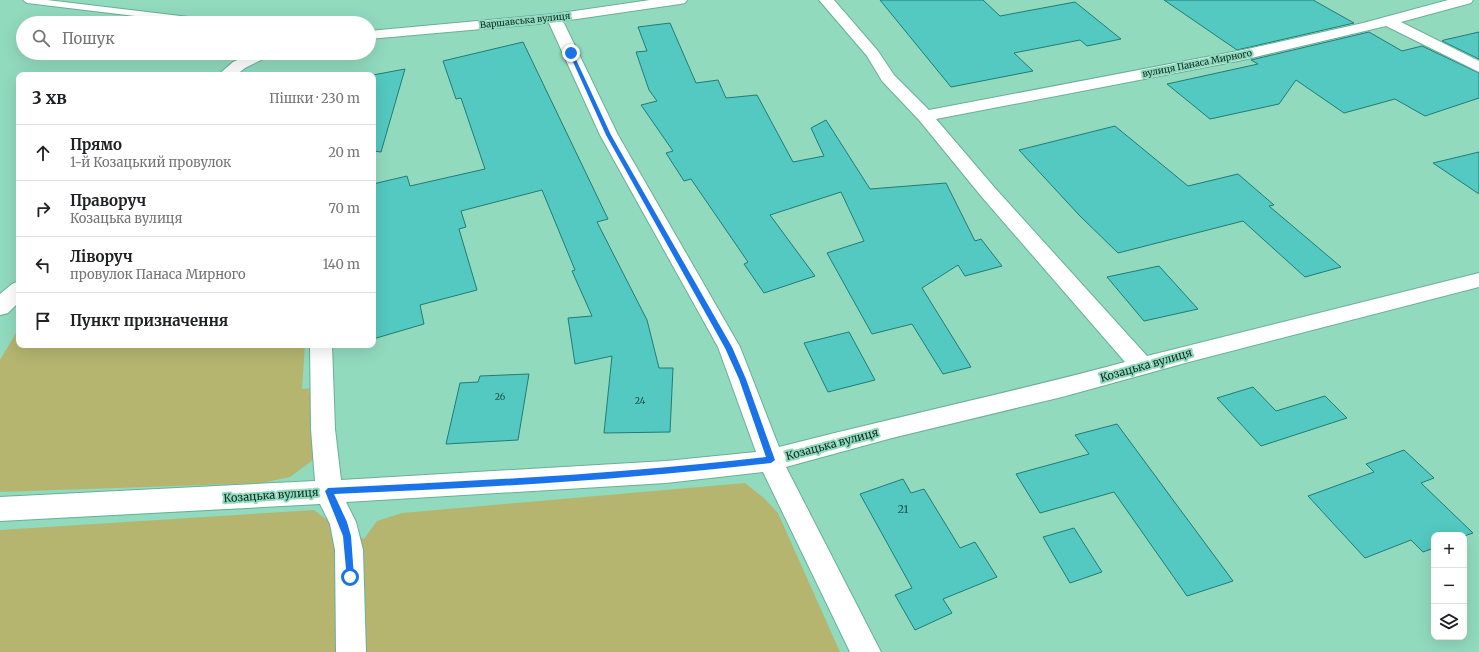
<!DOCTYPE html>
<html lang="uk">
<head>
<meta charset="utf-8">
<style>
  body { margin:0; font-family:Merriweather,serif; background:#f6f6f6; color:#202124 }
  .controls { position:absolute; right:12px; bottom:12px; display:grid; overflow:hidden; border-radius:8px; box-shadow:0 4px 16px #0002 }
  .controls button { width:36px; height:36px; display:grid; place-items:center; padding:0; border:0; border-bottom:1px solid #e0e0e0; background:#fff; color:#202124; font:20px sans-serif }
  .stop { position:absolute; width:12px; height:12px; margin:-9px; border:3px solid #1a73e8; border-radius:50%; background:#fff }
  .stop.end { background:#1a73e8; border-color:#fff; box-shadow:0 1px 4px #0008 }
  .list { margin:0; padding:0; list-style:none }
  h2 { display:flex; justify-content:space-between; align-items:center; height:52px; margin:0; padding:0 16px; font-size:17px }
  h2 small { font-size:13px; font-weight:400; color:#757577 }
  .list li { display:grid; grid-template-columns:26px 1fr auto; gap:12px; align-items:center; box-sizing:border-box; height:56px; padding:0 16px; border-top:1px solid #e0e0e0 }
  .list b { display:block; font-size:15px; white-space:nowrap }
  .list p { margin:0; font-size:13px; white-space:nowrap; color:#757577 }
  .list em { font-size:13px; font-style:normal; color:#757577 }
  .icon { flex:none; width:22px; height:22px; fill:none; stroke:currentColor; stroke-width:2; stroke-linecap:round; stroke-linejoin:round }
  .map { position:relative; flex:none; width:1479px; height:652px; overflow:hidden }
  .search { position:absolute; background:#fff; box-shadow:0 4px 16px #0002; left:16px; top:16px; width:360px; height:44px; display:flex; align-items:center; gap:10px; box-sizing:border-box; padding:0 14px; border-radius:22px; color:#757577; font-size:15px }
  .panel { position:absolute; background:#fff; box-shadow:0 4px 16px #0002; left:16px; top:72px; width:360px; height:276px; border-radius:8px }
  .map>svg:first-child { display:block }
  .green { fill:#b5b570 }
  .building { fill:#53c9c1; stroke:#217c76 }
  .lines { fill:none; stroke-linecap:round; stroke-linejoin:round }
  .service-casing { stroke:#68b096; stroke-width:2 }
  .minor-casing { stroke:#68b096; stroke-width:2 }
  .service { fill:#fff; fill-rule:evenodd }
  .minor { fill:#fff; fill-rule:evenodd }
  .route { fill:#1a73e8 }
  .labels { text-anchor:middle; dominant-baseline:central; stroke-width:4; stroke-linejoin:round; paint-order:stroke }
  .far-street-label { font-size:9px; fill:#0c2b21; stroke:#91dabe }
  .number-label { font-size:9px; fill:#1e5249 }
  .street-label { font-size:11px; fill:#0c2b21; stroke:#91dabe }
  .near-number-label { font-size:11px; fill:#1e5249 }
</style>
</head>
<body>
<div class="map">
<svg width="1479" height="652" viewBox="0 0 1479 652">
  <rect width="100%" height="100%" fill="#91dabe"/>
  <g class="green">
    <polygon points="19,328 19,345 305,345 302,389 313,388 324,452 290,477 262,483 0,492 0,360"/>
    <polygon points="745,483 765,499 778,513 840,652 0,652 0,530 314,510 335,526 364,539 377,521 402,513"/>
  </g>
  <g class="building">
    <polygon points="880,0 983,0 1000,16 1075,2 1121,39 1087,46 1080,40 1014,53 1033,71 951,87"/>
    <polygon points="1164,0 1313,0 1354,23 1237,50"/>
    <polygon points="670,23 696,83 718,80 726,98 757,95 793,162 824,156 811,128 826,120 870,189 946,183 975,241 981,239 1002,266 965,276 958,265 922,288 971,367 943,374 912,324 872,334 827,253 864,241 841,192 770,215 815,276 764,293 744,264 748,262 691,179 684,181 666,153 673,151 641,105 657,101 649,90 636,52 647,51 638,27"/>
    <polygon points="1369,32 1402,51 1422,46 1479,73 1479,98 1425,116 1395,99 1344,113 1296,80 1279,104 1210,119 1167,84 1258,64 1251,60"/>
    <polygon points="1479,32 1479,59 1442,41 1444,40"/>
    <polygon points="523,42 608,219 597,222 647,320 659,368 673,368 670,432 604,433 612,356 575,364 568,318 592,316 572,271 575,270 542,190 461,211 466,227 459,229 477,290 420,305 424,324 373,339 373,184 407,176 410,186 485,169 461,98 456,99 443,61"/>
    <polygon points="405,69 381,152 373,151 373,75"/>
    <polygon points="1115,126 1188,186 1238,174 1274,205 1269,206 1341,267 1305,277 1243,221 1118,253 1079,215 1019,150"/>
    <polygon points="1479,152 1479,194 1433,163"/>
    <polygon points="1159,266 1198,309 1144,321 1107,277"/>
    <polygon points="849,332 875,380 828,392 804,343"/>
    <polygon points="529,374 518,440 446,444 460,383 478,382 480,376"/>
    <polygon points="1253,387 1276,411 1325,396 1347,418 1261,446 1217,398"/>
    <polygon points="1117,424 1176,504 1233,581 1187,596 1114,492 1040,513 1016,474 1089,454 1075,435"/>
    <polygon points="1404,450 1434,478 1421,483 1473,533 1464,536 1434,535 1434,548 1423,552 1411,540 1365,558 1308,496 1374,472 1366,464"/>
    <polygon points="903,479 911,493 924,489 960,548 975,542 997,577 943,599 952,613 915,630 895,595 912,588 860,494"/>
    <polygon points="1074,528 1102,572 1070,583 1043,537"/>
  </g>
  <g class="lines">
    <defs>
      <polygon id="service" points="23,0 47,0 214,20 218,23 193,23 27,3"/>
      <g id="minor">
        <path d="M650,0h37l-2,3 -5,1 -117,17 55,114 122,212 39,100c115,-30 231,-54 346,-85l-144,-166 -62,-76 -37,-39 -15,-25 -48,-56h15l44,51 16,24 35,35 314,-60 120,-27 85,-23h25l-2,3 -70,19 78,39v11l-93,-46 -143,34 -307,59 59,69 152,168 332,-83v14l-290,75 -127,35 -170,41 -106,29 95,185h-31l-87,-180 -97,11 -320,19 10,20 7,28 3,102h-30l-1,-102 -5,-26 -10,-20 -320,17v-24l315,-16 -4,-52 -1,-84h22l3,84 6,51 325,-19 90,-9 -38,-105 -118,-212 -51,-112 -180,16v-8l185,-17z"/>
        <polygon points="252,53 272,53 269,56 245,68 236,75 218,75 233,62"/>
        <polygon points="19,281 19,302 8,313 0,315 0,294 12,284"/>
      </g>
    </defs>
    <use href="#service" class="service-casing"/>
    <use href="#minor" class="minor-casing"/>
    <use href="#service" class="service"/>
    <use href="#minor" class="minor"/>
  </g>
  <path class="route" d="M571,52l2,1 38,82 121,212 14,32 29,81 -4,3c-146,17 -291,25 -437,31l13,28 4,14 3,41 -4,4 -3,-1 -4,-44 -18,-45 3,-3c147,-7 293,-14 438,-31l-27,-78 -14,-31 -119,-213 -37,-82z"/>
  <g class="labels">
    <g class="far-street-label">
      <text transform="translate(525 20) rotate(-6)">Варшавська вулиця</text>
      <text transform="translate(1197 63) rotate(-11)">вулиця Панаса Мирного</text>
    </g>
    <g class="number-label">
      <text x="500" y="396">26</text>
      <text x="640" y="400">24</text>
    </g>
    <g class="street-label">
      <text transform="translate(1146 365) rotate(-16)">Козацька вулиця</text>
      <text transform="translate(832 444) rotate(-15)">Козацька вулиця</text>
      <text transform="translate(271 495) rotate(-4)">Козацька вулиця</text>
    </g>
    <g class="near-number-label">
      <text x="903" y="509">21</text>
    </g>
  </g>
</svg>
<div class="controls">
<button>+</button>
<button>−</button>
<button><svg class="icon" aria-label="layers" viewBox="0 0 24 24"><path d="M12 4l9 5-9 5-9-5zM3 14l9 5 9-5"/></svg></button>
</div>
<div class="stop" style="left:350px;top:577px"></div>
<div class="stop end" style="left:571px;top:53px"></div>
<div class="search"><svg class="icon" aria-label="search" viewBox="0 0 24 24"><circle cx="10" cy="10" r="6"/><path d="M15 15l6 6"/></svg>Пошук</div>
<section class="panel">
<h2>3 хв<small>Пішки · 230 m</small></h2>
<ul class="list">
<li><svg class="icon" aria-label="ahead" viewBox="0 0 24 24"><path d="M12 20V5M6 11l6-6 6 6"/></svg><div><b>Прямо</b><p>1-й Козацький провулок</p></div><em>20 m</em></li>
<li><svg class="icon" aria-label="right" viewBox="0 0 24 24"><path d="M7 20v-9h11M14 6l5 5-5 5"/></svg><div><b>Праворуч</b><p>Козацька вулиця</p></div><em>70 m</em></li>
<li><svg class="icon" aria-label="left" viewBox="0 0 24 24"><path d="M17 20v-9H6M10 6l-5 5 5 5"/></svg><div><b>Ліворуч</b><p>провулок Панаса Мирного</p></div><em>140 m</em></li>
<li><svg class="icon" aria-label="arrive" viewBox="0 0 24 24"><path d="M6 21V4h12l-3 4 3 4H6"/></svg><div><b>Пункт призначення</b></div></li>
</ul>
</section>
</div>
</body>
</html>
